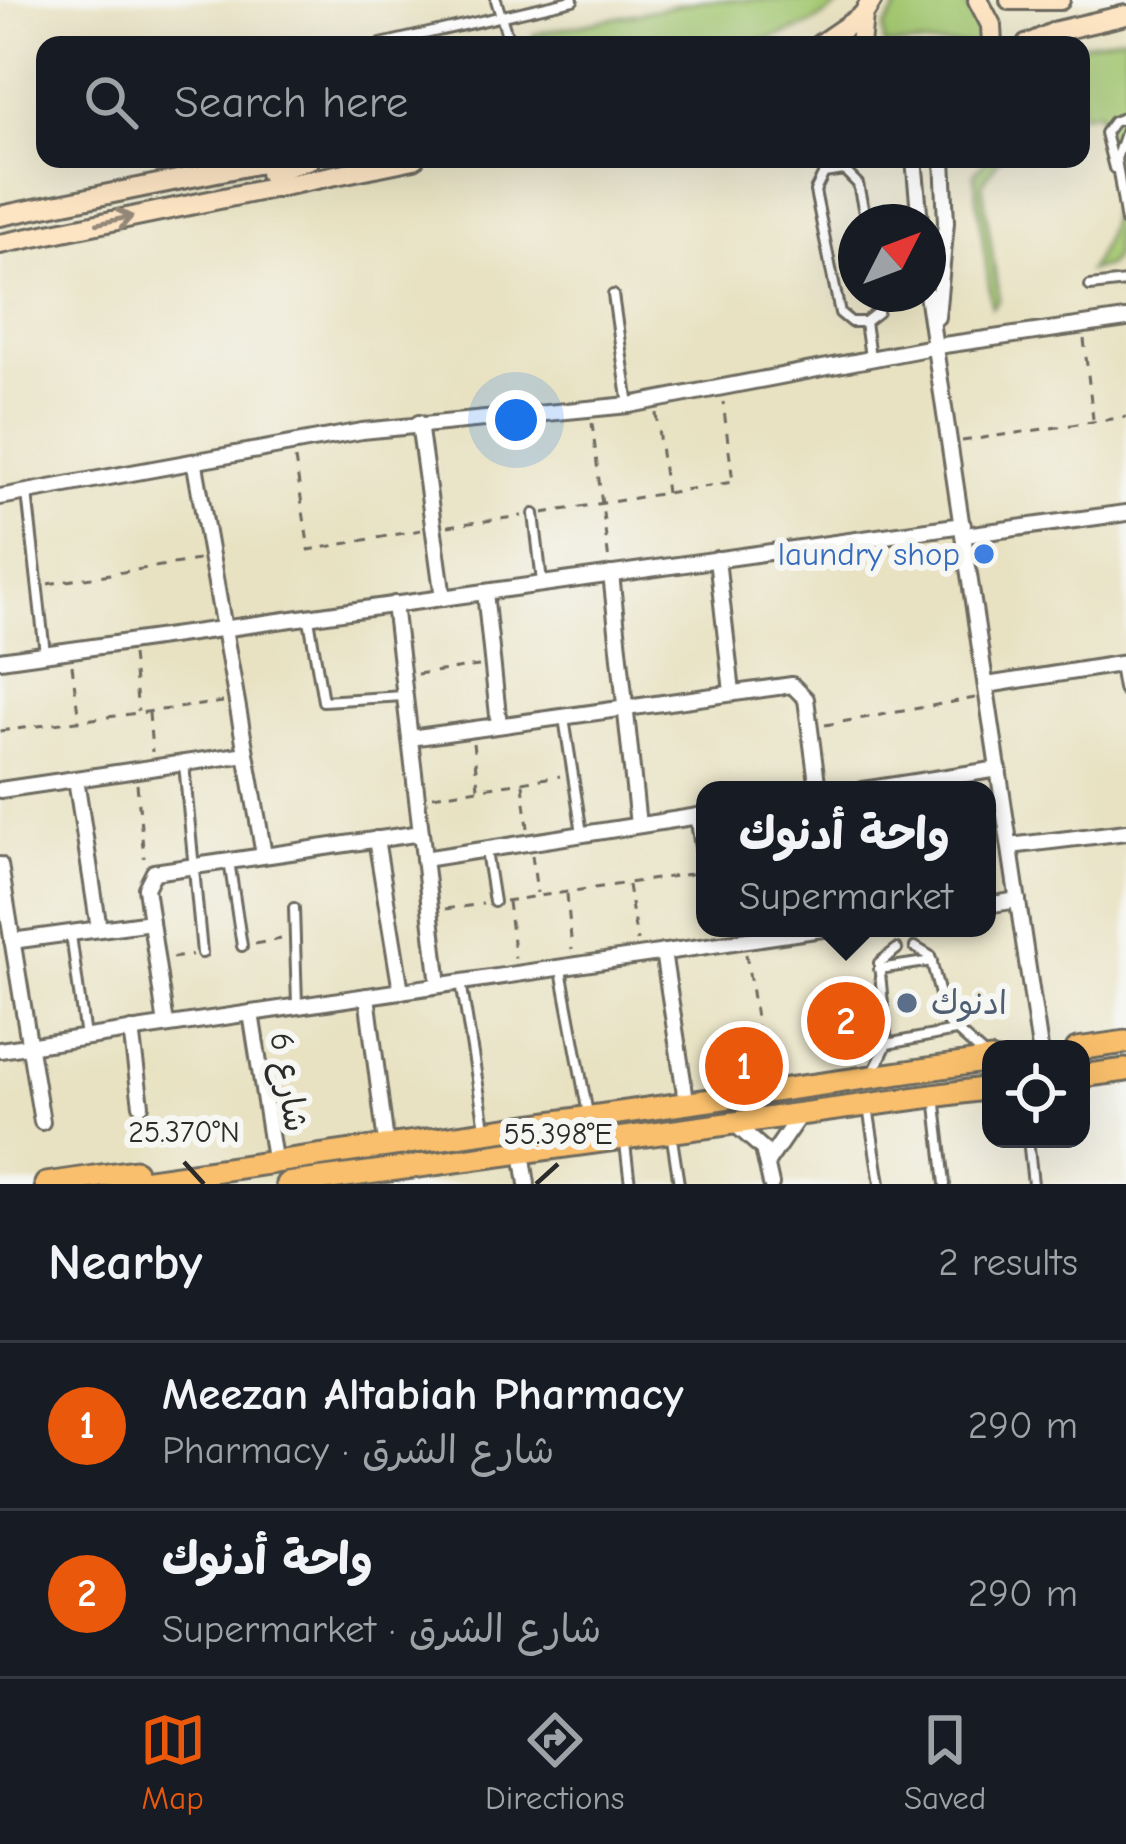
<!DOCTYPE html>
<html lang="en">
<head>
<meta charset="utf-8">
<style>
  body { margin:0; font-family:"Comic Neue","Playpen Sans Arabic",sans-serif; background:#20242c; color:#f1f3f6 }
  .controls { position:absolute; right:36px; bottom:36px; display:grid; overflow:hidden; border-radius:24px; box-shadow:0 12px 48px #0002 }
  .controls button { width:108px; height:108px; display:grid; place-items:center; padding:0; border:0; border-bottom:3px solid #363941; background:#171b24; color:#f1f3f6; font:60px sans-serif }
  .compass { position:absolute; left:838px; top:204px; width:108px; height:108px; border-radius:50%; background:#171b24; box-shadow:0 12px 48px #0002; rotate:48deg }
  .you { position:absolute; left:516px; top:420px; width:42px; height:42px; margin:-30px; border:9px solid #fff; border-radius:50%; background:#1a73e8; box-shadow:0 0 0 18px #1a73e833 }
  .badge { display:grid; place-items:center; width:78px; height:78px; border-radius:50%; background:#ea580c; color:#fff; font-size:39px; font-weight:700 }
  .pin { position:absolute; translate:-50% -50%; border:6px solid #fff; box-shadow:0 3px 12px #0006 }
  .popup { position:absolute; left:696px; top:781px; width:300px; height:156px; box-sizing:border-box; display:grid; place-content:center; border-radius:24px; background:#171b24; filter:drop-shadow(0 3px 9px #0005); font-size:39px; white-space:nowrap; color:#9ea1a6 }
  .popup b { font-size:45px; color:#f1f3f6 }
  .popup::after { content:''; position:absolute; left:50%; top:100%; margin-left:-24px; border:24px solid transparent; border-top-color:#171b24 }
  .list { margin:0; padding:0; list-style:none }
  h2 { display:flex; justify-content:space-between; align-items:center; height:156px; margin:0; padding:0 48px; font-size:51px }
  h2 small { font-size:39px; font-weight:400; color:#9ea1a6 }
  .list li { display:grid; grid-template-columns:78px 1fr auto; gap:36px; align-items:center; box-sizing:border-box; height:168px; padding:0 48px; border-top:3px solid #363941 }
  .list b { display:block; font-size:45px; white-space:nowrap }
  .list p { margin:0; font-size:39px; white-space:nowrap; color:#9ea1a6 }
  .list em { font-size:39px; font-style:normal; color:#9ea1a6 }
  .icon { flex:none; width:66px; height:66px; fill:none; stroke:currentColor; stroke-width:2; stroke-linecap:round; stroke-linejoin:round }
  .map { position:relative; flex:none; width:1126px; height:1184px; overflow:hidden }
  .search { position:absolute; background:#171b24; box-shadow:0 12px 48px #0002; left:36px; right:36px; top:36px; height:132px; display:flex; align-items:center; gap:30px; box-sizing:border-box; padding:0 42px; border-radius:24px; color:#9ea1a6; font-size:45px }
  .sheet { height:492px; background:#171b24 }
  nav { display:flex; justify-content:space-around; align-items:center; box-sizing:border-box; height:168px; border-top:3px solid #363941; background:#171b24; font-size:33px; color:#9ea1a6 }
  nav a { display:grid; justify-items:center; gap:6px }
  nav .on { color:#ea580c }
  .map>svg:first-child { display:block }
  .green { fill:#a4c872; stroke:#687a4e; stroke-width:3 }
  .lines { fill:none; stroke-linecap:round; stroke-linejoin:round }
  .service-casing { stroke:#6d6b60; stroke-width:14 }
  .minor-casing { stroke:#6d6b60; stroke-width:20 }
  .secondary-casing { stroke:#6d6b60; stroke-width:24 }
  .primary-casing { stroke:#6d6b60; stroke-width:27 }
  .path { stroke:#6d6b60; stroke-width:3; stroke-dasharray:9 9; stroke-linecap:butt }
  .service { stroke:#fff; stroke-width:8 }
  .minor { stroke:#fff; stroke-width:14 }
  .secondary { stroke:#fde5c4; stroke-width:18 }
  .primary { stroke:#f9bf6c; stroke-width:21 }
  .oneway { stroke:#948878 }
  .ticks { fill:none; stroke:#2b2b2b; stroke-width:4.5 }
  .shop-dot { fill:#3f7fe0; stroke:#f6f6f2; stroke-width:4.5 }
  .service-dot { fill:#5c6f8a; stroke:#f6f6f2; stroke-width:4.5 }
  .labels { text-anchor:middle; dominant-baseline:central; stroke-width:12; stroke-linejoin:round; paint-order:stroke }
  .shop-label { font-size:33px; fill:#366cbe; stroke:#f6f6f2; text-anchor:end }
  .service-label { font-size:33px; fill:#4e5e75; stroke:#f6f6f2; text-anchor:start }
  .street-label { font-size:33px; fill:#2b2b2b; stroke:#f6f6f2 }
  .ticks-label { font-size:30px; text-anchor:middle; fill:#2b2b2b; stroke:#f6f6f2; stroke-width:12; stroke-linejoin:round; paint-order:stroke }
</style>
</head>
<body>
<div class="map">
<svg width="1126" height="1184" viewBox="0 0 1126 1184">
  <rect width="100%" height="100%" fill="#f6f6f2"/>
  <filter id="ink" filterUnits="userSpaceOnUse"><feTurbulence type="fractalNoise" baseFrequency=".00833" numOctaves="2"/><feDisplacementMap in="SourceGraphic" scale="24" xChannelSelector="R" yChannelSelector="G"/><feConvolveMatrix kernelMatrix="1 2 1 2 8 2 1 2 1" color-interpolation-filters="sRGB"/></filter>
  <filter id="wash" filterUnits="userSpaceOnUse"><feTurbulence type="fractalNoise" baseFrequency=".004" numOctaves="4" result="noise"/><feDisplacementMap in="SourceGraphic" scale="48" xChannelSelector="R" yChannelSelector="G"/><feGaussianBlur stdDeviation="2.7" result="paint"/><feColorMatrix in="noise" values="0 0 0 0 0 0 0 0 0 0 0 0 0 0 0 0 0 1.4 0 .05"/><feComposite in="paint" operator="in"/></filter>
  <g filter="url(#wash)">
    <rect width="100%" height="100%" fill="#e8e2c2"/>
    <g class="green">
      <path d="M704,0h141c-70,68 -221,45 -315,45l4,-11z"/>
      <polygon points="903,0 962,0 980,27 981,45 884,45 884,28"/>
      <path d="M1126,35v184l-11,13v25l-8,9 -19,5c37,-54 22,-99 11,-159l-18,2 -3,-69z"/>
      <polygon points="987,159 999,159 982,184 999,300 992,307 974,174"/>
    </g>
  </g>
  <g filter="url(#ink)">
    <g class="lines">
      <defs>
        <g id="service">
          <polyline points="496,0 510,45"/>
          <polyline points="381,44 573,0"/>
          <polyline points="1126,130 1116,159 1126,222"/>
          <polyline points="1114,168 1105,133 1113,122 1126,117"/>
          <polyline points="866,222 858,184 844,170 824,173 815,191 840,313 851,322 865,322 878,312 880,294"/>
          <polyline points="1090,286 1126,282"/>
          <polyline points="613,295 629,405"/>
          <polyline points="865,322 870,357"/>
          <polyline points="27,493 45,653"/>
          <polyline points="534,514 542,582"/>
          <polyline points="309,619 323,701 403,696"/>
          <polyline points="564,718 582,833"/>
          <polyline points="184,764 202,953"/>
          <polyline points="486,851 494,902"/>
          <polyline points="229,861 242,946"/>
          <polyline points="294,908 297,1004"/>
          <polyline points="71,935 85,1037"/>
          <polyline points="915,947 930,956 947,1022 984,1055"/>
          <polyline points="879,969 932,961"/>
          <polyline points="561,970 588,1114"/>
          <polyline points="461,982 485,1127"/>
          <polyline points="887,1044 955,1031"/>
          <polyline points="874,1071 887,1044 879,963 897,949"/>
          <polyline points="935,1096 945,1184"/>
          <polyline points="868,1107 880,1184"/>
          <polyline points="671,1132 679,1184"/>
          <polyline points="1028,1139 1033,1184"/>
          <polyline points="625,1144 630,1184"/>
        </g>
        <g id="minor">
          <polyline points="914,159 920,222"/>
          <polyline points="927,294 1040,1049"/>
          <polyline points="937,317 946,222 943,159"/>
          <polyline points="419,423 443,598"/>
          <polyline points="195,465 264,855"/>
          <polyline points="0,497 362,431 629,405 937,346 1126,319"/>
          <polyline points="965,535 1126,513"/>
          <polyline points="717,559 732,692"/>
          <polyline points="611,574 638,825"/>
          <polyline points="485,592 499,725"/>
          <polyline points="394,604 439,985"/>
          <polyline points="0,660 963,525"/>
          <polyline points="1122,665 1126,688"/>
          <polyline points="987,685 1126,663"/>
          <polyline points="410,738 792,685 806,699 818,790"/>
          <polyline points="76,779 99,929"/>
          <polyline points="0,790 246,754"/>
          <polyline points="863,790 999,769"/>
          <polyline points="698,816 705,859"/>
          <polyline points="376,839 401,991"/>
          <polyline points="1010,846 1126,832"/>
          <polyline points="424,859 705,815"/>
          <polyline points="0,865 42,1122"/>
          <polyline points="987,905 1018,900"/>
          <polyline points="12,941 151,922"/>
          <polyline points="663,952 686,1100"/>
          <polyline points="367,996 386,1143"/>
          <polyline points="251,1013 274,1159"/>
          <polyline points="166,1025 146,888 154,872 421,833"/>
          <polyline points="131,1030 141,1105"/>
          <polyline points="0,1050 829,928"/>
          <polyline points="736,1125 763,1149 771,1184"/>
          <polyline points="522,1152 527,1184"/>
          <polyline points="768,1161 799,1116"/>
        </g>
        <g id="secondary">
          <polyline points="978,0 991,25 992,45"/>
          <polyline points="1010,0 1060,0"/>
          <polyline points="819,45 863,15"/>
          <polyline points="860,45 863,15 872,0"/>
          <polyline points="1026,45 1057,31 1126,15"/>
          <polyline points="269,173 310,159"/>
          <polyline points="0,216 281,159"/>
          <polyline points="0,244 414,159"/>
        </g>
        <g id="primary">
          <polyline points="1077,1049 1126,1042"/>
          <polyline points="1081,1076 1126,1070"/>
          <polyline points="46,1184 135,1171"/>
          <polyline points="121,1184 991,1060"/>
          <polyline points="287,1184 991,1088"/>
        </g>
      </defs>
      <use href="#service" class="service-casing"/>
      <use href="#minor" class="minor-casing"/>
      <use href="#secondary" class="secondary-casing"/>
      <use href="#primary" class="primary-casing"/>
      <g class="path">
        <polyline points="1084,339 1093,419"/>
        <polyline points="656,413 666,493"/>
        <polyline points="592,423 609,562"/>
        <polyline points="962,441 1126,417"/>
        <polyline points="295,459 309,550 421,530"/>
        <polyline points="543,513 733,482 723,402"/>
        <polyline points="448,526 522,516"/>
        <polyline points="48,584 198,560"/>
        <polyline points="132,655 138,711"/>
        <polyline points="72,665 79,721"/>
        <polyline points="417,674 479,666"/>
        <polyline points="149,713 152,752"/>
        <polyline points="825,725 975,698"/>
        <polyline points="0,731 223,702"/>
        <polyline points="473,743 478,787"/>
        <polyline points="137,784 144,858"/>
        <polyline points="523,784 528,828"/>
        <polyline points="433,796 560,776"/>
        <polyline points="532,855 537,893"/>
        <polyline points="628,885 637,941"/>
        <polyline points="567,894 572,950"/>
        <polyline points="505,901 697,873"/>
        <polyline points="508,902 515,958"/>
        <polyline points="445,909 483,904"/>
        <polyline points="255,944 281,939"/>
        <polyline points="746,954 765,1075"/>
        <polyline points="172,958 192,955"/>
      </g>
      <use href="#service" class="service"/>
      <use href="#minor" class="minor"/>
      <use href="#secondary" class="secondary"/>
      <use href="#primary" class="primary"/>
    </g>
    <defs><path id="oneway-shaft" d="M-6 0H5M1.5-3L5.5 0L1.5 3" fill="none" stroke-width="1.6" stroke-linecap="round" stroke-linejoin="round" transform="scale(3)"/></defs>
    <use class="oneway" href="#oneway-shaft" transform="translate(115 220) rotate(-12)"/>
  </g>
  <path class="ticks" d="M184,1162l20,22M536,1184l22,-20"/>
  <circle class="shop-dot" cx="984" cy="554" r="12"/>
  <circle class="service-dot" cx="907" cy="1003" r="12"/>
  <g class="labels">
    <g class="shop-label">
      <text x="960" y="554">laundry shop</text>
    </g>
    <g class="service-label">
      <text x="931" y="1003">ادنوك</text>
    </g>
    <g class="street-label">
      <text transform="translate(289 1082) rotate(81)">شارع 6</text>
    </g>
  </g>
  <g class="ticks-label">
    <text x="184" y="1142">25.370°N</text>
    <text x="558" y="1144">55.398°E</text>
  </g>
</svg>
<div class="controls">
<button><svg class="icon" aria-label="locate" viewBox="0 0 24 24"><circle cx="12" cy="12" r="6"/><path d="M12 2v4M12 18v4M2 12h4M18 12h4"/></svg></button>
</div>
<svg class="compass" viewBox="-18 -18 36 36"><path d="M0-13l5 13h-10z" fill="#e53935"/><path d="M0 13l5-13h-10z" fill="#9ea1a6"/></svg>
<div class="you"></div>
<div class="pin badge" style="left:744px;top:1066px">1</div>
<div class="pin badge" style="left:846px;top:1021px">2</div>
<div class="popup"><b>واحة أدنوك</b>Supermarket</div>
<div class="search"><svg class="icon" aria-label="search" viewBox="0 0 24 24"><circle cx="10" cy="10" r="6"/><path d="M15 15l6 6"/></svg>Search here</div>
</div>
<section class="sheet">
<h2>Nearby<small>2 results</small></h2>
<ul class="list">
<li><span class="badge">1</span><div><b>Meezan Altabiah Pharmacy</b><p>Pharmacy · شارع الشرق</p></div><em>290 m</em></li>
<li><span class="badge">2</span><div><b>واحة أدنوك</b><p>Supermarket · شارع الشرق</p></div><em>290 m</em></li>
</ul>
</section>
<nav>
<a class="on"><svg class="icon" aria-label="map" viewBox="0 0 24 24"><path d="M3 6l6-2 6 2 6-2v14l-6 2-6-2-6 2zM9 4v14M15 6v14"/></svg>Map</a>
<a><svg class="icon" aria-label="directions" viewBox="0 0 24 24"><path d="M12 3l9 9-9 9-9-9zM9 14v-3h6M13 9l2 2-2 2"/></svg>Directions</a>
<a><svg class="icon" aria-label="saved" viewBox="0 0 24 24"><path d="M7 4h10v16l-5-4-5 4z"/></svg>Saved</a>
</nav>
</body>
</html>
